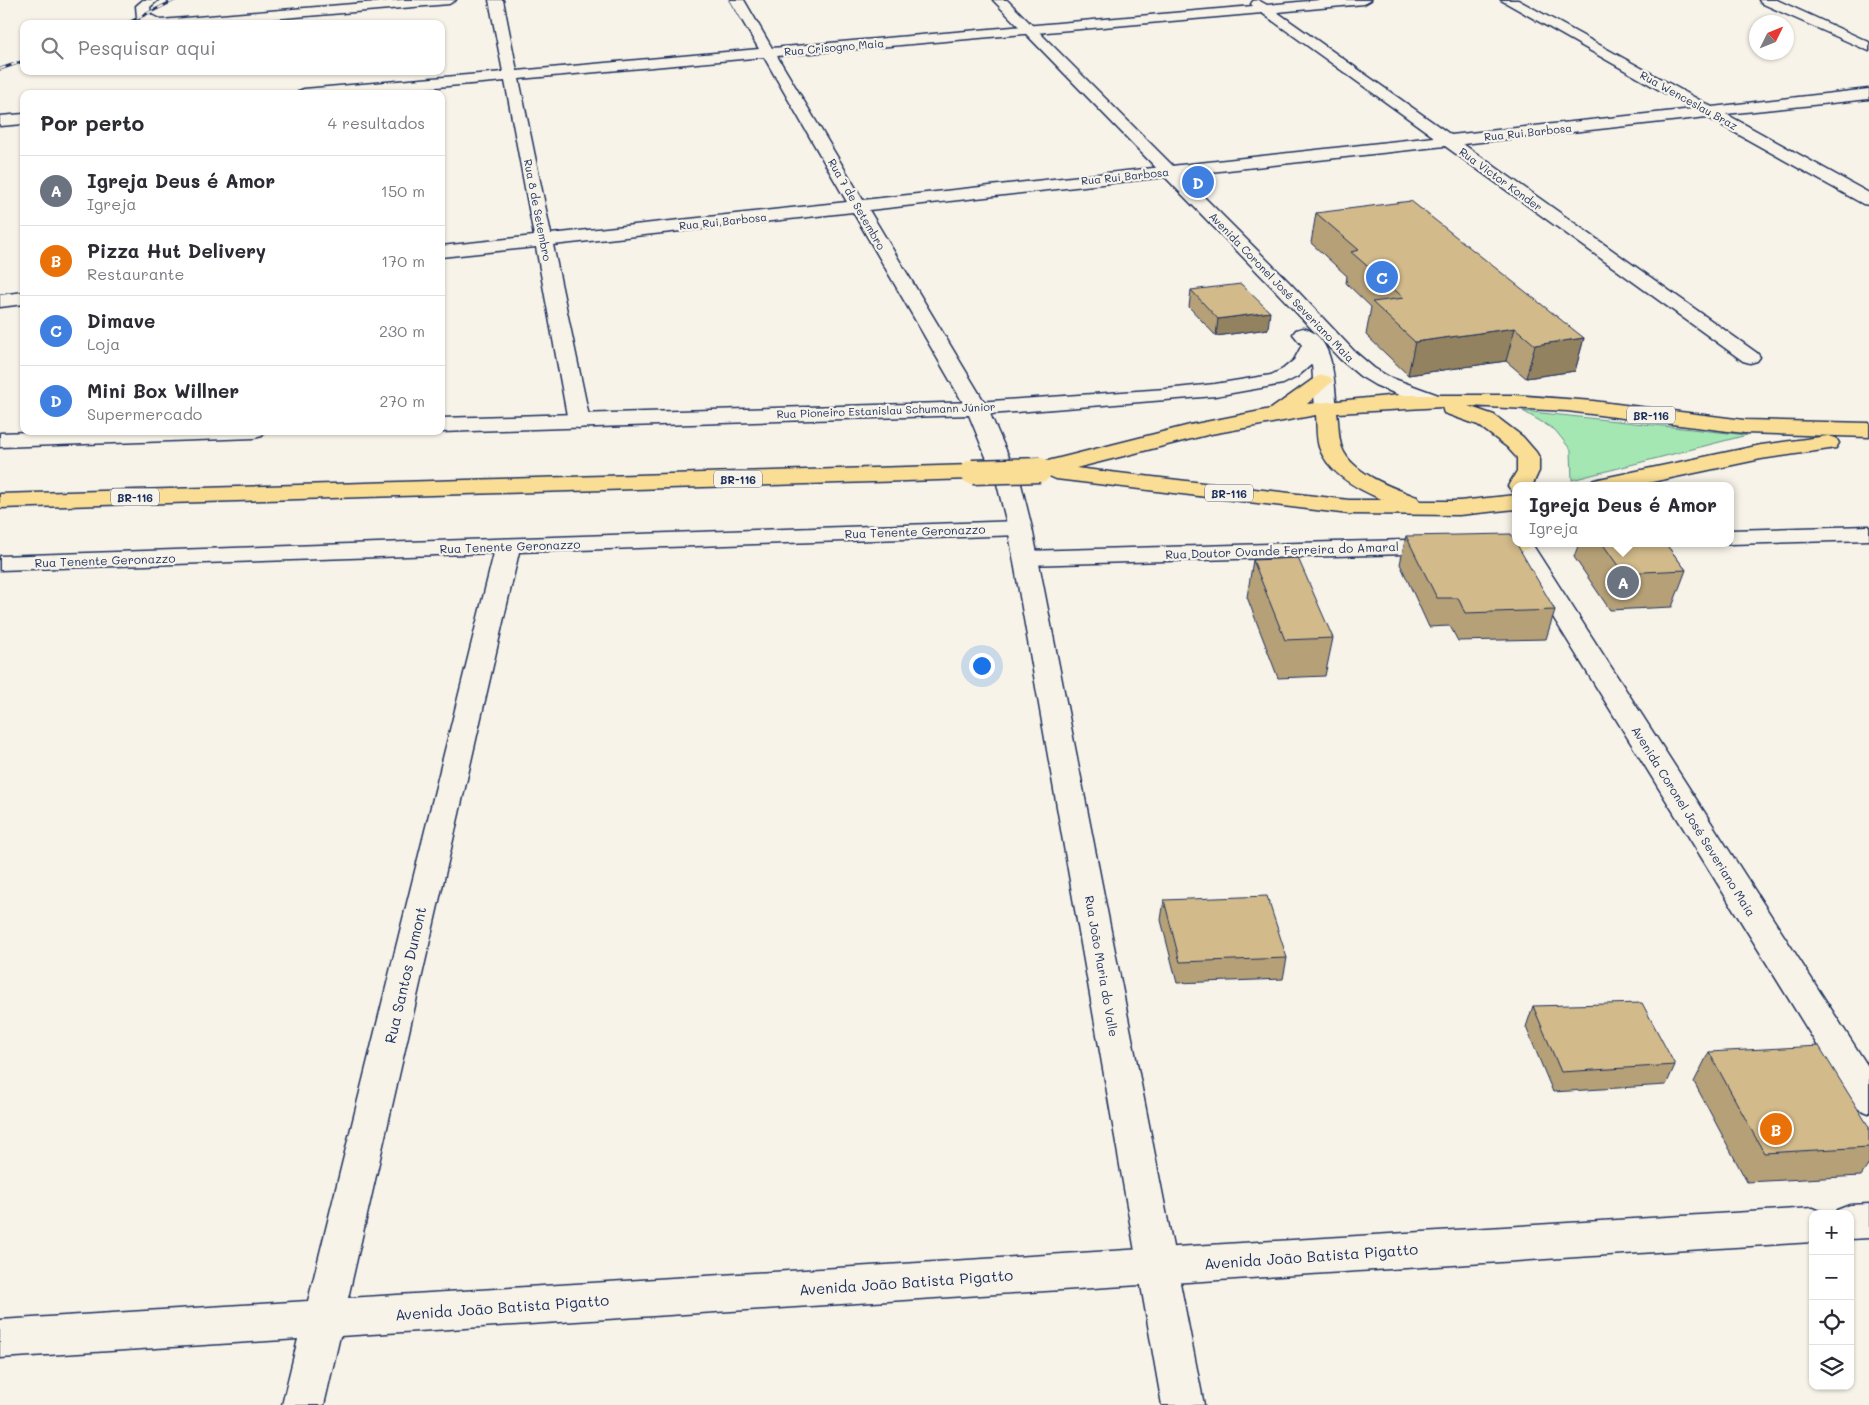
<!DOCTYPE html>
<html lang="pt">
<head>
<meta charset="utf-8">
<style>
  body { margin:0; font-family:Mali,sans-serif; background:#f2f2f3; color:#2b2b33 }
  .controls { position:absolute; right:15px; bottom:15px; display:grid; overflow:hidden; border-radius:10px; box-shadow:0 1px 4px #0004 }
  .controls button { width:45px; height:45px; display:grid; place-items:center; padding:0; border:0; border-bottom:1px solid #e1e1e2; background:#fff; color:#2b2b33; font:25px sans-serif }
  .compass { position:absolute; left:1749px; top:15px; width:45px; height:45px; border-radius:50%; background:#fff; box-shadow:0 1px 4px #0004; rotate:47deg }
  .you { position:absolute; left:981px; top:665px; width:18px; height:18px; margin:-12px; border:4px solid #fff; border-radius:50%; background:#1a73e8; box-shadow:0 0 0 8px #1a73e833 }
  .badge { display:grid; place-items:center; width:32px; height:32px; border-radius:50%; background:#1a73e8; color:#fff; font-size:16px; font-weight:700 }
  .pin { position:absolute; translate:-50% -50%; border:2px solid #fff; box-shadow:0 1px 5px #0006 }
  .popup { position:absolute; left:1512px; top:482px; width:222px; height:65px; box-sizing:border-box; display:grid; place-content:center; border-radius:10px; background:#fff; filter:drop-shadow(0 1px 4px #0005); font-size:16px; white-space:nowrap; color:#7c7c81 }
  .popup b { font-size:19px; color:#2b2b33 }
  .popup::after { content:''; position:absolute; left:50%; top:100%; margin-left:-10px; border:10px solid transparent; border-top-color:#fff }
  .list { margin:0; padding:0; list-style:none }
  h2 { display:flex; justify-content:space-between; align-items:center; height:65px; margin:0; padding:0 20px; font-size:21px }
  h2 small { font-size:16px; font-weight:400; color:#7c7c81 }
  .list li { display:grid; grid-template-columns:32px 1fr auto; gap:15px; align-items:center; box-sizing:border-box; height:70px; padding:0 20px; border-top:1px solid #e1e1e2 }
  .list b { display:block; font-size:19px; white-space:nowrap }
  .list p { margin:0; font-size:16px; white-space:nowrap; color:#7c7c81 }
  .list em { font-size:16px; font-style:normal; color:#7c7c81 }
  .icon { flex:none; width:28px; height:28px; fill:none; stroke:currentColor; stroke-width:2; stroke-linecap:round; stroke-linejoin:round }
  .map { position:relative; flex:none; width:1869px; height:1405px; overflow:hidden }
  .search { position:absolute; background:#fff; box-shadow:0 1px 4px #0004; left:20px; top:20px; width:425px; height:55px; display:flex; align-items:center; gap:12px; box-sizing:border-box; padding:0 18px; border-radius:10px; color:#7c7c81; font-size:19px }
  .panel { position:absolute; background:#fff; box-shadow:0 1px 4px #0004; left:20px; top:90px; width:425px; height:345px; border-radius:10px }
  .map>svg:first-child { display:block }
  .green { fill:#a4e7b2; stroke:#608b88 }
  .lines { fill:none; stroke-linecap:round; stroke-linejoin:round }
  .street-casing { stroke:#1b2f5e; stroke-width:3 }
  .secondary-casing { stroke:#1b2f5e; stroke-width:3 }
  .highway-casing { stroke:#1b2f5e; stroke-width:3 }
  .street { fill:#f7f3e8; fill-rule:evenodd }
  .secondary { fill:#f7f3e8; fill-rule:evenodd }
  .highway { fill:#fbde96; fill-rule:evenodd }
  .rail-casing { stroke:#1b2f5e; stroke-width:3 }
  .rail { stroke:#f7f3e8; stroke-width:2; stroke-dasharray:6; stroke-linecap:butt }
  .highway-bridge-casing { stroke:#1b2f5e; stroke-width:27; stroke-linecap:butt }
  .highway-bridge { stroke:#fbde96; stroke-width:24 }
  .wall { fill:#b5a077; stroke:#1b2f5e }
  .shaded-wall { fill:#938261; stroke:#1b2f5e }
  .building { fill:#d2ba8a; stroke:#1b2f5e }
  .labels { text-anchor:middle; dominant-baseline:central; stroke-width:4.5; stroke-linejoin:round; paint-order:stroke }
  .far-street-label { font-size:11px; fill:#1b2f5e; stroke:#f7f3e8 }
  .shield { fill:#f7f3e8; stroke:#5d6a87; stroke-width:1 }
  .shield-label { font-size:11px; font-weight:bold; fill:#1b2f5e }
  .street-label { font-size:12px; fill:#1b2f5e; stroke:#f7f3e8 }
  .near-street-label { font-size:15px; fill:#1b2f5e; stroke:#f7f3e8 }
</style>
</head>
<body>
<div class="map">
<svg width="1869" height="1405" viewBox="0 0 1869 1405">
  <rect width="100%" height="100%" fill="#f7f3e8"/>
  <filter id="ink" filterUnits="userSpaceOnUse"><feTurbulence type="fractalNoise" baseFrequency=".02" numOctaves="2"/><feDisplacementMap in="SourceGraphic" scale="10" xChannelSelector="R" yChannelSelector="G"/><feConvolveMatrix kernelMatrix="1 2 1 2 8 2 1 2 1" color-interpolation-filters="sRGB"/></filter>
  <g filter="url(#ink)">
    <polygon class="green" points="1523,411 1747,435 1572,480 1571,450 1555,430"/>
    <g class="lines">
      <defs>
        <g id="street">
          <polygon points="143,0 158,0 150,7 151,15 161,20 401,0 456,0 449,4 213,24 145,24 137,17 136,6"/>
          <path d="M489,0h14l14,71 242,-22 -29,-49h14l28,48 481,-42 -2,-2 2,-3 5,-1 9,5 52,-5h52l-7,4 -87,8 174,123 242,-26 -192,-109h17l194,107 157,-18v10l-143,15 143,79v12l-6,-1 -156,-87 -244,27 294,209 3,4 -3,4 -7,2 -7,-2 -298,-215 -576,64 119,198 -3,5 -8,1 -8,-1 -3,-5 -113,-196 -300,33 37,176 -3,5 -8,2 -8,-2 -3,-5 -32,-174 -95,10v-11l93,-10 -29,-155 -148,13h-60l2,-3 5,-2 199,-17zM1262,13l172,124 -571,63 -86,-144zM764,57l83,145 -296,32 -32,-155z"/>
          <polygon points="1759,0 1777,0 1869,42 1869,51 1761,3"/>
          <polygon points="24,114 24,124 0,126 0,116"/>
          <polygon points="24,292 24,304 0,307 0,295"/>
          <polygon points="1020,521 1028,523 1032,528 1028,533 1020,535 519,552 348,1298 1813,1208 1827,1214 1813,1214 1813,1242 340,1336 324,1405 282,1405 298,1339 0,1358 0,1320 308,1301 494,553 0,570 0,556"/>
          <polygon points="1869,526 1869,540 1730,544 1726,543 1730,543 1730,530"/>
          <polygon points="1441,539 1450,541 1453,546 1450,551 1441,553 1026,565 1017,563 1014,558 1017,553 1026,551"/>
          <polygon points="1869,1204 1869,1238 1850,1239 1850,1214 1835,1214 1837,1210 1850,1205"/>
        </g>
        <g id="secondary">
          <polygon points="993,0 1007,0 1289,282 1354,351 1374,368 1389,377 1441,396 1444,401 1441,406 1433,407 1425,406 1375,385 1360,376 1340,359 1275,290"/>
          <path d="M1303,328c32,8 31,55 34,81l-3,5 -8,1 -8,-1 -3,-5 -3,-45 -15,13 -14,7 -68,12 -225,18 31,70 11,44 172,877h-42l-154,-877 -11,-44 -28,-69 -528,17v-14l536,-16 189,-13 49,-5 56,-9 12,-6 11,-9 8,-15 -9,-11 3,-4z"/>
          <polygon points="60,431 265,431 262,436 254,438 0,447 0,433"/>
          <polygon points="1516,538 1516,543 1532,544 1869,1068 1869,1113 1856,1108 1508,544 1511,539"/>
        </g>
        <g id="highway">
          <path d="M1323,375l7,2 3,4 -26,23 92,-9h114l80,6 151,19 125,3v14l-125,-4 -177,-22 -99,-5 26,9 29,22 13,15 3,5v14l-7,15h-16v6l-4,-1 -4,-5 9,-15v-13l-10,-11 -29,-22 -34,-12 -2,-6 -105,6c2,11 1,25 5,35 10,26 52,40 75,49l3,4h39l57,-6v14l-57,6 -110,-1 -293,-35 -9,-4 -7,2 -8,-2 -3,-5 3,-5 158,-40 81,-16 45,-32zM1316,415c1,11 0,22 3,32 9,27 40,43 65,53h-35l-273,-32 135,-34z"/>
          <polygon points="1828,436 1836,438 1839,443 1836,448 1761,459 1633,486 1588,486 1591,481 1599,479 1761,445"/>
          <polygon points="972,465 980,467 983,472 980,477 972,479 0,508 0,494"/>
          <path d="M1516,537v6h17c-6,9 -12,8 -22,6l-3,-5z"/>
        </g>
      </defs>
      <use href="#street" class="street-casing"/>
      <use href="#secondary" class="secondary-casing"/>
      <use href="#highway" class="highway-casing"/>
      <use href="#street" class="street"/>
      <use href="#secondary" class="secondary"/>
      <use href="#highway" class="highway"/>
      <defs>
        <g id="rail">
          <polyline points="126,24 175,0"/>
          <polyline points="0,69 24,61"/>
        </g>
      </defs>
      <use href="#rail" class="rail-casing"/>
      <use href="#rail" class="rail"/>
      <defs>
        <polyline id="highway-bridge" points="972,472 1040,470"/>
      </defs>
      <use href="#highway-bridge" class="highway-bridge-casing"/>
      <use href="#highway-bridge" class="highway-bridge"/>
    </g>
    <g class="wall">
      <polygon points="1316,213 1584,338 1575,371 1526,378 1506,361 1408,375 1366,335 1371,307 1346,283 1347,276 1311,243"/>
      <polygon points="1191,290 1268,329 1216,336 1189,307"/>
      <polygon points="1406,536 1555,610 1546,639 1458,641 1450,626 1429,627 1400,564"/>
      <polygon points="1579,543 1665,543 1686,570 1672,607 1610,610 1574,557"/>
      <polygon points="1253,560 1333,638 1325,676 1278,678 1247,597"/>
      <polygon points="1164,900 1287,958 1283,979 1177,983 1161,920"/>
      <polygon points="1533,1006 1675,1065 1666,1085 1553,1092 1526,1027"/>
      <polygon points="1709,1052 1869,1127 1869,1164 1861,1176 1747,1182 1694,1082"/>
    </g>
    <g class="shaded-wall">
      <polygon points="1270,312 1268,329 1216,336 1218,319"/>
      <polygon points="1515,328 1506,361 1408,375 1415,342"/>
      <polygon points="1584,338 1575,371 1526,378 1535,345"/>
    </g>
    <g class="building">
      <polygon points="1411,201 1584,338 1535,345 1515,328 1415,342 1372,302 1404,298 1351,252 1359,250 1316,213"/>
      <polygon points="1241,284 1270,312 1218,319 1191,290"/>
      <polygon points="1511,534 1516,543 1555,610 1465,613 1458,598 1437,598 1406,536"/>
      <polygon points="1602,543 1665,543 1686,570 1623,573"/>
      <polygon points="1298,558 1333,638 1285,640 1253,560"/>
      <polygon points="1267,896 1287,958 1180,962 1164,900"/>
      <polygon points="1642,1003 1675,1065 1561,1072 1533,1006"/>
      <polygon points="1819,1046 1869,1127 1869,1147 1764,1153 1709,1052"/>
    </g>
  </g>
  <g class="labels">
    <g class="far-street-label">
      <text transform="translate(834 47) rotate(-5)">Rua Crisogno Maia</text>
      <text transform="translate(1689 100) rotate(29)">Rua Wenceslau Braz</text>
      <text transform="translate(1528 132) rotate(-6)">Rua Rui Barbosa</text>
      <text transform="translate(1125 176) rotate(-6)">Rua Rui Barbosa</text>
      <text transform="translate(1501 179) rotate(36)">Rua Victor Konder</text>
      <text transform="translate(857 204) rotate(60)">Rua 7 de Setembro</text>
      <text transform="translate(538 210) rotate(79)">Rua 8 de Setembro</text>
      <text transform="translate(723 221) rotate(-6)">Rua Rui Barbosa</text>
      <text transform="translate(1282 287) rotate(46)">Avenida Coronel José Severiano Maia</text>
      <text transform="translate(886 410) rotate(-2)">Rua Pioneiro Estanislau Schumann Júnior</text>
    </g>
    <g class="shield">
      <rect x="1627" y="406.5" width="48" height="17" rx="4"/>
      <rect x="714" y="470.5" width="48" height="17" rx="4"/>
      <rect x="1205" y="484.5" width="48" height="17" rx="4"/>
      <rect x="111" y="488.5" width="48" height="17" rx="4"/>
    </g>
    <g class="shield-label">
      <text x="1651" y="415">BR-116</text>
      <text x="738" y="479">BR-116</text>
      <text x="1229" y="493">BR-116</text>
      <text x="135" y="497">BR-116</text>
    </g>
    <g class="street-label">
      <text transform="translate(915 531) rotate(-2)">Rua Tenente Geronazzo</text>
      <text transform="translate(510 546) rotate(-2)">Rua Tenente Geronazzo</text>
      <text transform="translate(1282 550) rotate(-2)">Rua Doutor Ovande Ferreira do Amaral</text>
      <text transform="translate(105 560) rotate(-2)">Rua Tenente Geronazzo</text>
      <text transform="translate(1694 821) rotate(58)">Avenida Coronel José Severiano Maia</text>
      <text transform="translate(1102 966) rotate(80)">Rua João Maria do Valle</text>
    </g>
    <g class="near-street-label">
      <text transform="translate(405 975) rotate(-77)">Rua Santos Dumont</text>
      <text transform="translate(1311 1256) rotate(-4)">Avenida João Batista Pigatto</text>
      <text transform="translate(906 1282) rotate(-4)">Avenida João Batista Pigatto</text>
      <text transform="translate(502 1307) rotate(-4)">Avenida João Batista Pigatto</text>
    </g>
  </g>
</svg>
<div class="controls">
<button>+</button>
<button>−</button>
<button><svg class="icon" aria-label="locate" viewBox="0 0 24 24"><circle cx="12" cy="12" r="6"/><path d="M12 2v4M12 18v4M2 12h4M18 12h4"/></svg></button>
<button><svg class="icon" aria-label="layers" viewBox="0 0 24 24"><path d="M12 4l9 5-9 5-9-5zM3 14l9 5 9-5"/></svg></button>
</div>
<svg class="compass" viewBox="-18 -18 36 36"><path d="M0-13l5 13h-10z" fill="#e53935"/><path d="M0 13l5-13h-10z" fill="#7c7c81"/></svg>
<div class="you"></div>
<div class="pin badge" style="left:1623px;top:582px;background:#6b7280">A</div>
<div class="popup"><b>Igreja Deus é Amor</b>Igreja</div>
<div class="pin badge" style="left:1776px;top:1129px;background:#e8710a">B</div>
<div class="pin badge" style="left:1382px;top:277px;background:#3f7fe0">C</div>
<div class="pin badge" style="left:1198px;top:182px;background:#3f7fe0">D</div>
<div class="search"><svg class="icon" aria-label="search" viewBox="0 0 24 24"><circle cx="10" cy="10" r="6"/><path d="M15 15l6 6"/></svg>Pesquisar aqui</div>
<section class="panel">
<h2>Por perto<small>4 resultados</small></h2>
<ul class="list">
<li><span class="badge" style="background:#6b7280">A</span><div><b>Igreja Deus é Amor</b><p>Igreja</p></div><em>150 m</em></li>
<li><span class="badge" style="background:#e8710a">B</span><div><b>Pizza Hut Delivery</b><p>Restaurante</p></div><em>170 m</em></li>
<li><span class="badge" style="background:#3f7fe0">C</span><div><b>Dimave</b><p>Loja</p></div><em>230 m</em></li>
<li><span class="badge" style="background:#3f7fe0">D</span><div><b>Mini Box Willner</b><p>Supermercado</p></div><em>270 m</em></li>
</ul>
</section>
</div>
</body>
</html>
